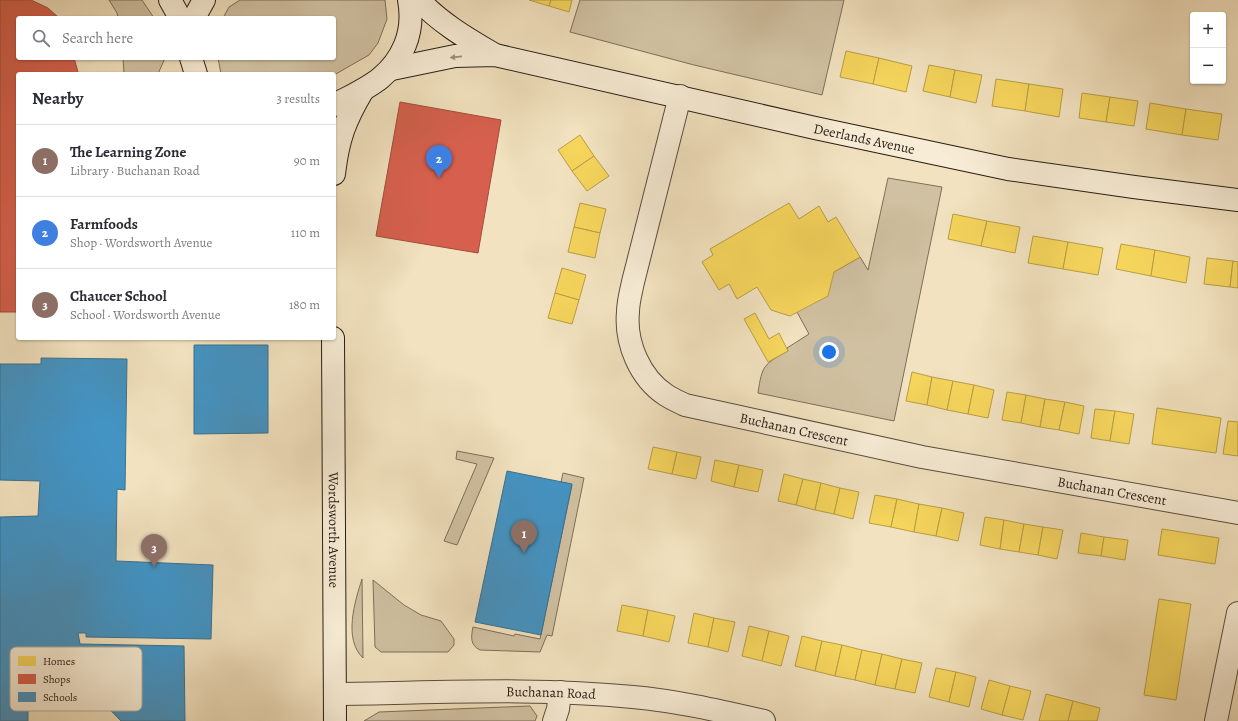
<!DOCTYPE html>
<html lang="en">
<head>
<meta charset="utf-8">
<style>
  body { margin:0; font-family:Alegreya,serif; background:#f2f2f3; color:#2b2b33 }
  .controls { position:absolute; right:12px; top:12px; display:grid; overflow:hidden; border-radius:4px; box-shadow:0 1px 3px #0004 }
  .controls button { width:36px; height:36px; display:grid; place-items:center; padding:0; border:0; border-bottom:1px solid #e1e1e2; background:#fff; color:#2b2b33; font:20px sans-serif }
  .you { position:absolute; left:829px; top:352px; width:14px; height:14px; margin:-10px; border:3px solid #fff; border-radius:50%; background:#1a73e8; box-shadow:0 0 0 6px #1a73e833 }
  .badge { display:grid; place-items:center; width:26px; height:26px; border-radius:50%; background:#0f766e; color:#fff; font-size:13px; font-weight:700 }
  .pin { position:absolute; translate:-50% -33px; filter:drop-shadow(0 1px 2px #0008) }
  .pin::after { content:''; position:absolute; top:21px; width:14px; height:12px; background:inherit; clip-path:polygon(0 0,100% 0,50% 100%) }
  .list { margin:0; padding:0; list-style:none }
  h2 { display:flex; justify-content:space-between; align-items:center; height:52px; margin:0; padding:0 16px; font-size:17px }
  h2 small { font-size:13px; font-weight:400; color:#7c7c81 }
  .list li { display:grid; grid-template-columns:26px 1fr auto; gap:12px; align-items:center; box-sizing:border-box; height:72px; padding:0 16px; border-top:1px solid #e1e1e2 }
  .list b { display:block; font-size:15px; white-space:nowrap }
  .list p { margin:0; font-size:13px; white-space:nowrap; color:#7c7c81 }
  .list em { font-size:13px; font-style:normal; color:#7c7c81 }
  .icon { flex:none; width:22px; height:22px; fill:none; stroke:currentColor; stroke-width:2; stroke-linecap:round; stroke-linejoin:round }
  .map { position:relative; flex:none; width:1238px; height:721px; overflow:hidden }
  .search { position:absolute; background:#fff; box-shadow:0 1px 3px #0004; left:16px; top:16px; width:320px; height:44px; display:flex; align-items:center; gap:10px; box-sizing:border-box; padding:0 14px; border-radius:4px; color:#7c7c81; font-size:15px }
  .panel { position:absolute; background:#fff; box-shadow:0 1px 3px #0004; left:16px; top:72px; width:320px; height:268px; border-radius:4px }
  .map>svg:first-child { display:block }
  .green { fill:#d0c1a2; stroke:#7c6f5a }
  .homes { fill:#f6d55c; stroke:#b89e46 }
  .shops { fill:#d6604d; stroke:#a24c3c }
  .schools { fill:#4393c3; stroke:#3b708e }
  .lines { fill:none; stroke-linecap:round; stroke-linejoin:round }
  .street-casing { stroke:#5a4e3e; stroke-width:24 }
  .secondary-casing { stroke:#281d13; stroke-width:24 }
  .street { stroke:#f7ecd5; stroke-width:22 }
  .secondary { stroke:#f7ecd5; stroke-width:22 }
  .oneway { fill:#9a8f7e }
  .labels { text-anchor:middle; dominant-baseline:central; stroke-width:4; stroke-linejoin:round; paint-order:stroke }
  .street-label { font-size:14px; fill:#281d13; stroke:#f7ecd5 }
  .key { fill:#f7ecd5; stroke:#b9ae9b; stroke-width:1 }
  .key-label { font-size:11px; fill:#281d13 }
</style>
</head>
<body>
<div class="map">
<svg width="1238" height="721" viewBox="0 0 1238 721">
  <rect width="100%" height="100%" fill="#f2e2bf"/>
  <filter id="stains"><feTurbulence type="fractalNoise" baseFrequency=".005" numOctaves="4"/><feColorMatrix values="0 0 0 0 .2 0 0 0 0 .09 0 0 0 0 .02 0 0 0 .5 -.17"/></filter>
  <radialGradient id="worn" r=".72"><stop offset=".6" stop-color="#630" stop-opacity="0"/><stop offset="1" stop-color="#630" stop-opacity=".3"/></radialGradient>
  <g class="green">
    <polygon points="109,0 142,0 154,18 118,18 117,13"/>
    <polygon points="240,0 385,0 387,19 378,43 369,55 334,75 221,74 218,58 334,58 334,18 223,18 229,7"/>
    <polygon points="580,0 844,0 822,95 694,65 570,32"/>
    <polygon points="123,58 165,58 158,74 124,74"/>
    <path d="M888,178l54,9 -48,234 -136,-28c4,-28 6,-29 30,-42l-1,-3 22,-14 -12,-22 37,-40 26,-15 8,13z"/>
    <polygon points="457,451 494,458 457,545 444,541 477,464 456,459"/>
    <path d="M563,473l21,5 -32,158 -5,-1 -7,17 -60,-2c-10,-5 -9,-13 -7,-23l41,9 1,-2 25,5 32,-154 -11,-3z"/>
    <path d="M362,579l1,79c-20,-19 -8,-57 -1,-79z"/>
    <polygon points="373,580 404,605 421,615 441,621 454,639 454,645 448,652 381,652 375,647"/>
    <polygon points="530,706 537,716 535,721 364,721 379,712"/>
  </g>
  <g class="homes">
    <polygon points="529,0 551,0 549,6"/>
    <polygon points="551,0 572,0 569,12 549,6"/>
    <polygon points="846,51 879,58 873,84 840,77"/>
    <polygon points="879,58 912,66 906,92 873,84"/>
    <polygon points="929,65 955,70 950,97 923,91"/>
    <polygon points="955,70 982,75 976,103 950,97"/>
    <polygon points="996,79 1029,84 1025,111 992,106"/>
    <polygon points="1029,84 1063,89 1059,117 1025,111"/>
    <polygon points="1082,93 1110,97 1106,122 1079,118"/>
    <polygon points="1110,97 1138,101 1134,126 1106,122"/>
    <polygon points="1150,103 1186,109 1182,135 1146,129"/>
    <polygon points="1186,109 1222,114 1218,140 1182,135"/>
    <polygon points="580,135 594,156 572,171 558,150"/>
    <polygon points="594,156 609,176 587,191 572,171"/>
    <polygon points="580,203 606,209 600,233 574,227"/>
    <polygon points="789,203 799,219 819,206 828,222 836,217 860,257 834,272 828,296 790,316 771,310 757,287 737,299 729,284 719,290 702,262 713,255 710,249"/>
    <polygon points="953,214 987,221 981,246 948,239"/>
    <polygon points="987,221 1020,227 1015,253 981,246"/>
    <polygon points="574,227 600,233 595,258 568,252"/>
    <polygon points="1033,236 1068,242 1063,269 1028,263"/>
    <polygon points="1068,242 1103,248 1098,275 1063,269"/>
    <polygon points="1121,244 1155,250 1151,276 1116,269"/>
    <polygon points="1155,250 1190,257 1186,283 1151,276"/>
    <polygon points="1207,258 1233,261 1230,287 1204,284"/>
    <polygon points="1233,261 1238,262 1238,288 1230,287"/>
    <polygon points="562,268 586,275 579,300 555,293"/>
    <polygon points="555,293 579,300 572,324 548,318"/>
    <polygon points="755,313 769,339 779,333 788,351 768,362 744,319"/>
    <polygon points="912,372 932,377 927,405 906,401"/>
    <polygon points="932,377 953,381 947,410 927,405"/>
    <polygon points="953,381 974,385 968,414 947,410"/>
    <polygon points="974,385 994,390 988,418 968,414"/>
    <polygon points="1007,392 1026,395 1021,423 1002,420"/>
    <polygon points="1026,395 1045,399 1040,427 1021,423"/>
    <polygon points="1045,399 1065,402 1059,430 1040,427"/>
    <polygon points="1065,402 1084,406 1079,434 1059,430"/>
    <polygon points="1157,408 1221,418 1216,453 1152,444"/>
    <polygon points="1095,409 1115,411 1110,441 1091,438"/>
    <polygon points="1115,411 1134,414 1129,444 1110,441"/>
    <polygon points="1228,421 1238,422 1238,456 1223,454"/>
    <polygon points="653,447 677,452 672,474 648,469"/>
    <polygon points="677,452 701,457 696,479 672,474"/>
    <polygon points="715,460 739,465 734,487 711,481"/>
    <polygon points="739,465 763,470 758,492 734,487"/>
    <polygon points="784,474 803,479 796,505 778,501"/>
    <polygon points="803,479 821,483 815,510 796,505"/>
    <polygon points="821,483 840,488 834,514 815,510"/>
    <polygon points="840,488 859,492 853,519 834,514"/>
    <polygon points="875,495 897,499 891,527 869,523"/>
    <polygon points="897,499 919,504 914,532 891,527"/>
    <polygon points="919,504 942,508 936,536 914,532"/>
    <polygon points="942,508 964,513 958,541 936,536"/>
    <polygon points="985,517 1004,520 1000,549 980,545"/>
    <polygon points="1004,520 1024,524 1019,552 1000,549"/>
    <polygon points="1024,524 1043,527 1038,555 1019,552"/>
    <polygon points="1043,527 1063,530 1057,559 1038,555"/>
    <polygon points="1162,529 1219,538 1215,564 1158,555"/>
    <polygon points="1081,533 1104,537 1101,556 1078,553"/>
    <polygon points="1104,537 1128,540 1125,560 1101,556"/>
    <polygon points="1159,599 1191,604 1176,700 1144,695"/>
    <polygon points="622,605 648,610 643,636 617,631"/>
    <polygon points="648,610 675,616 669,642 643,636"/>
    <polygon points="694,613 714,618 708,647 688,643"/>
    <polygon points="714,618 735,622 728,652 708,647"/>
    <polygon points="749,626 769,631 762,661 742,656"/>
    <polygon points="769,631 789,636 781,666 762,661"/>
    <polygon points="802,636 822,641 815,671 795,666"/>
    <polygon points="822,641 842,645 835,676 815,671"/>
    <polygon points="842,645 862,650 855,680 835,676"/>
    <polygon points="862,650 882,654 875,685 855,680"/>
    <polygon points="882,654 902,659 895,689 875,685"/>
    <polygon points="902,659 922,663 915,693 895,689"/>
    <polygon points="936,668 956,672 949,702 929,697"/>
    <polygon points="956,672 976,677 969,707 949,702"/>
    <polygon points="989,680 1010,686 1002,715 981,709"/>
    <polygon points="1010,686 1031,691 1023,720 1002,715"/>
    <polygon points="1046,694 1073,701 1068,721 1039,721"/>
    <polygon points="1073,701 1100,708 1097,721 1068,721"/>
  </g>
  <g class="shops">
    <polygon points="0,0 31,0 48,8 59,18 18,18 18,58 74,58 78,72 78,74 18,74 18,312 0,312"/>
    <polygon points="400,102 501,120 478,253 376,236"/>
  </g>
  <g class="schools">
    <polygon points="194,345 268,345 268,433 194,434"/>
    <polygon points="41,358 127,359 125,490 117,489 116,561 213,565 211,639 86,637 86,633 78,633 80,644 184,646 185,721 121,721 50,648 36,648 36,671 28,671 28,721 0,721 0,517 38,516 40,481 0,480 0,364 41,364"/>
    <polygon points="507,471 572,484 541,635 475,622"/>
  </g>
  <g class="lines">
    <defs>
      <g id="street">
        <path id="s1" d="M680,96l-47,186c-2,10 -5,20 -5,30 -3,31 12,66 38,83 6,4 13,7 19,10l237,52 316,56"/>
        <path id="s2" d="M335,694c99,-1 199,-7 298,3 44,4 87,14 131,24"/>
        <polyline points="554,721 558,709 560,692"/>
        <polyline points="1216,721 1238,613"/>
      </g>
      <g id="secondary">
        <polyline points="170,0 180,18"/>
        <path d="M419,0c21,23 49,39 76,55"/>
        <polyline points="194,18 204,0"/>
        <polyline points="191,58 196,74"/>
        <path id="s3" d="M392,69l63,-13 40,-1 320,73 193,41 126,18 104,13"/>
        <path d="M334,105c30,-16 57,-26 71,-60 6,-15 7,-29 4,-45"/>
        <path d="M334,174c4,-35 11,-54 29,-84"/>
        <path id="s4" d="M333,338l2,383"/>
      </g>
    </defs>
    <use href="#street" class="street-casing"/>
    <use href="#secondary" class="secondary-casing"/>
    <use href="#street" class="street"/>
    <use href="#secondary" class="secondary"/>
  </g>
  <defs><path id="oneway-solid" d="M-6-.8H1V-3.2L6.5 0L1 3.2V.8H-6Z"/></defs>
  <use class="oneway" href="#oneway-solid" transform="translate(456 57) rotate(174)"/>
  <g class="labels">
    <g class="street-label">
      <text stroke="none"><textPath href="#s3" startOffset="483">Deerlands Avenue</textPath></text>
      <text stroke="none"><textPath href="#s1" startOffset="451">Buchanan Crescent</textPath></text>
      <text stroke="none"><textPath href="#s1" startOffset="775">Buchanan Crescent</textPath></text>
      <text stroke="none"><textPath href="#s4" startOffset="192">Wordsworth Avenue</textPath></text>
      <text stroke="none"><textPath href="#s2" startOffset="216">Buchanan Road</textPath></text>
    </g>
  </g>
  <rect x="10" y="647" width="132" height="64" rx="6" class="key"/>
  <rect x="18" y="656" width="18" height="10" fill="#f6d55c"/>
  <rect x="18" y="674" width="18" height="10" fill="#d6604d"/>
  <rect x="18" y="692" width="18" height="10" fill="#4393c3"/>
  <g class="key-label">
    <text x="43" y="665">Homes</text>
    <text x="43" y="683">Shops</text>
    <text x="43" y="701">Schools</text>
  </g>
  <rect width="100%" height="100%" filter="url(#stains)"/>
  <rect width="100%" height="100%" fill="url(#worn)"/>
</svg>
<div class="controls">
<button>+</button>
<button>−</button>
</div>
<div class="you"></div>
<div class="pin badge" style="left:524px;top:553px;background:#8d6e63">1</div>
<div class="pin badge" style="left:439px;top:178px;background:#3f7fe0">2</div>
<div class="pin badge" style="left:154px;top:567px;background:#8d6e63">3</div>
<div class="search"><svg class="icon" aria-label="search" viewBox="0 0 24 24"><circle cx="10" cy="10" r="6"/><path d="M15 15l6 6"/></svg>Search here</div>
<section class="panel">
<h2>Nearby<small>3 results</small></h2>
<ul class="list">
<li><span class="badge" style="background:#8d6e63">1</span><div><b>The Learning Zone</b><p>Library · Buchanan Road</p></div><em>90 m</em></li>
<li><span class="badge" style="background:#3f7fe0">2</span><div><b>Farmfoods</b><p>Shop · Wordsworth Avenue</p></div><em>110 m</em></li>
<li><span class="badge" style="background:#8d6e63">3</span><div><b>Chaucer School</b><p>School · Wordsworth Avenue</p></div><em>180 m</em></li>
</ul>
</section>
</div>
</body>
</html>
